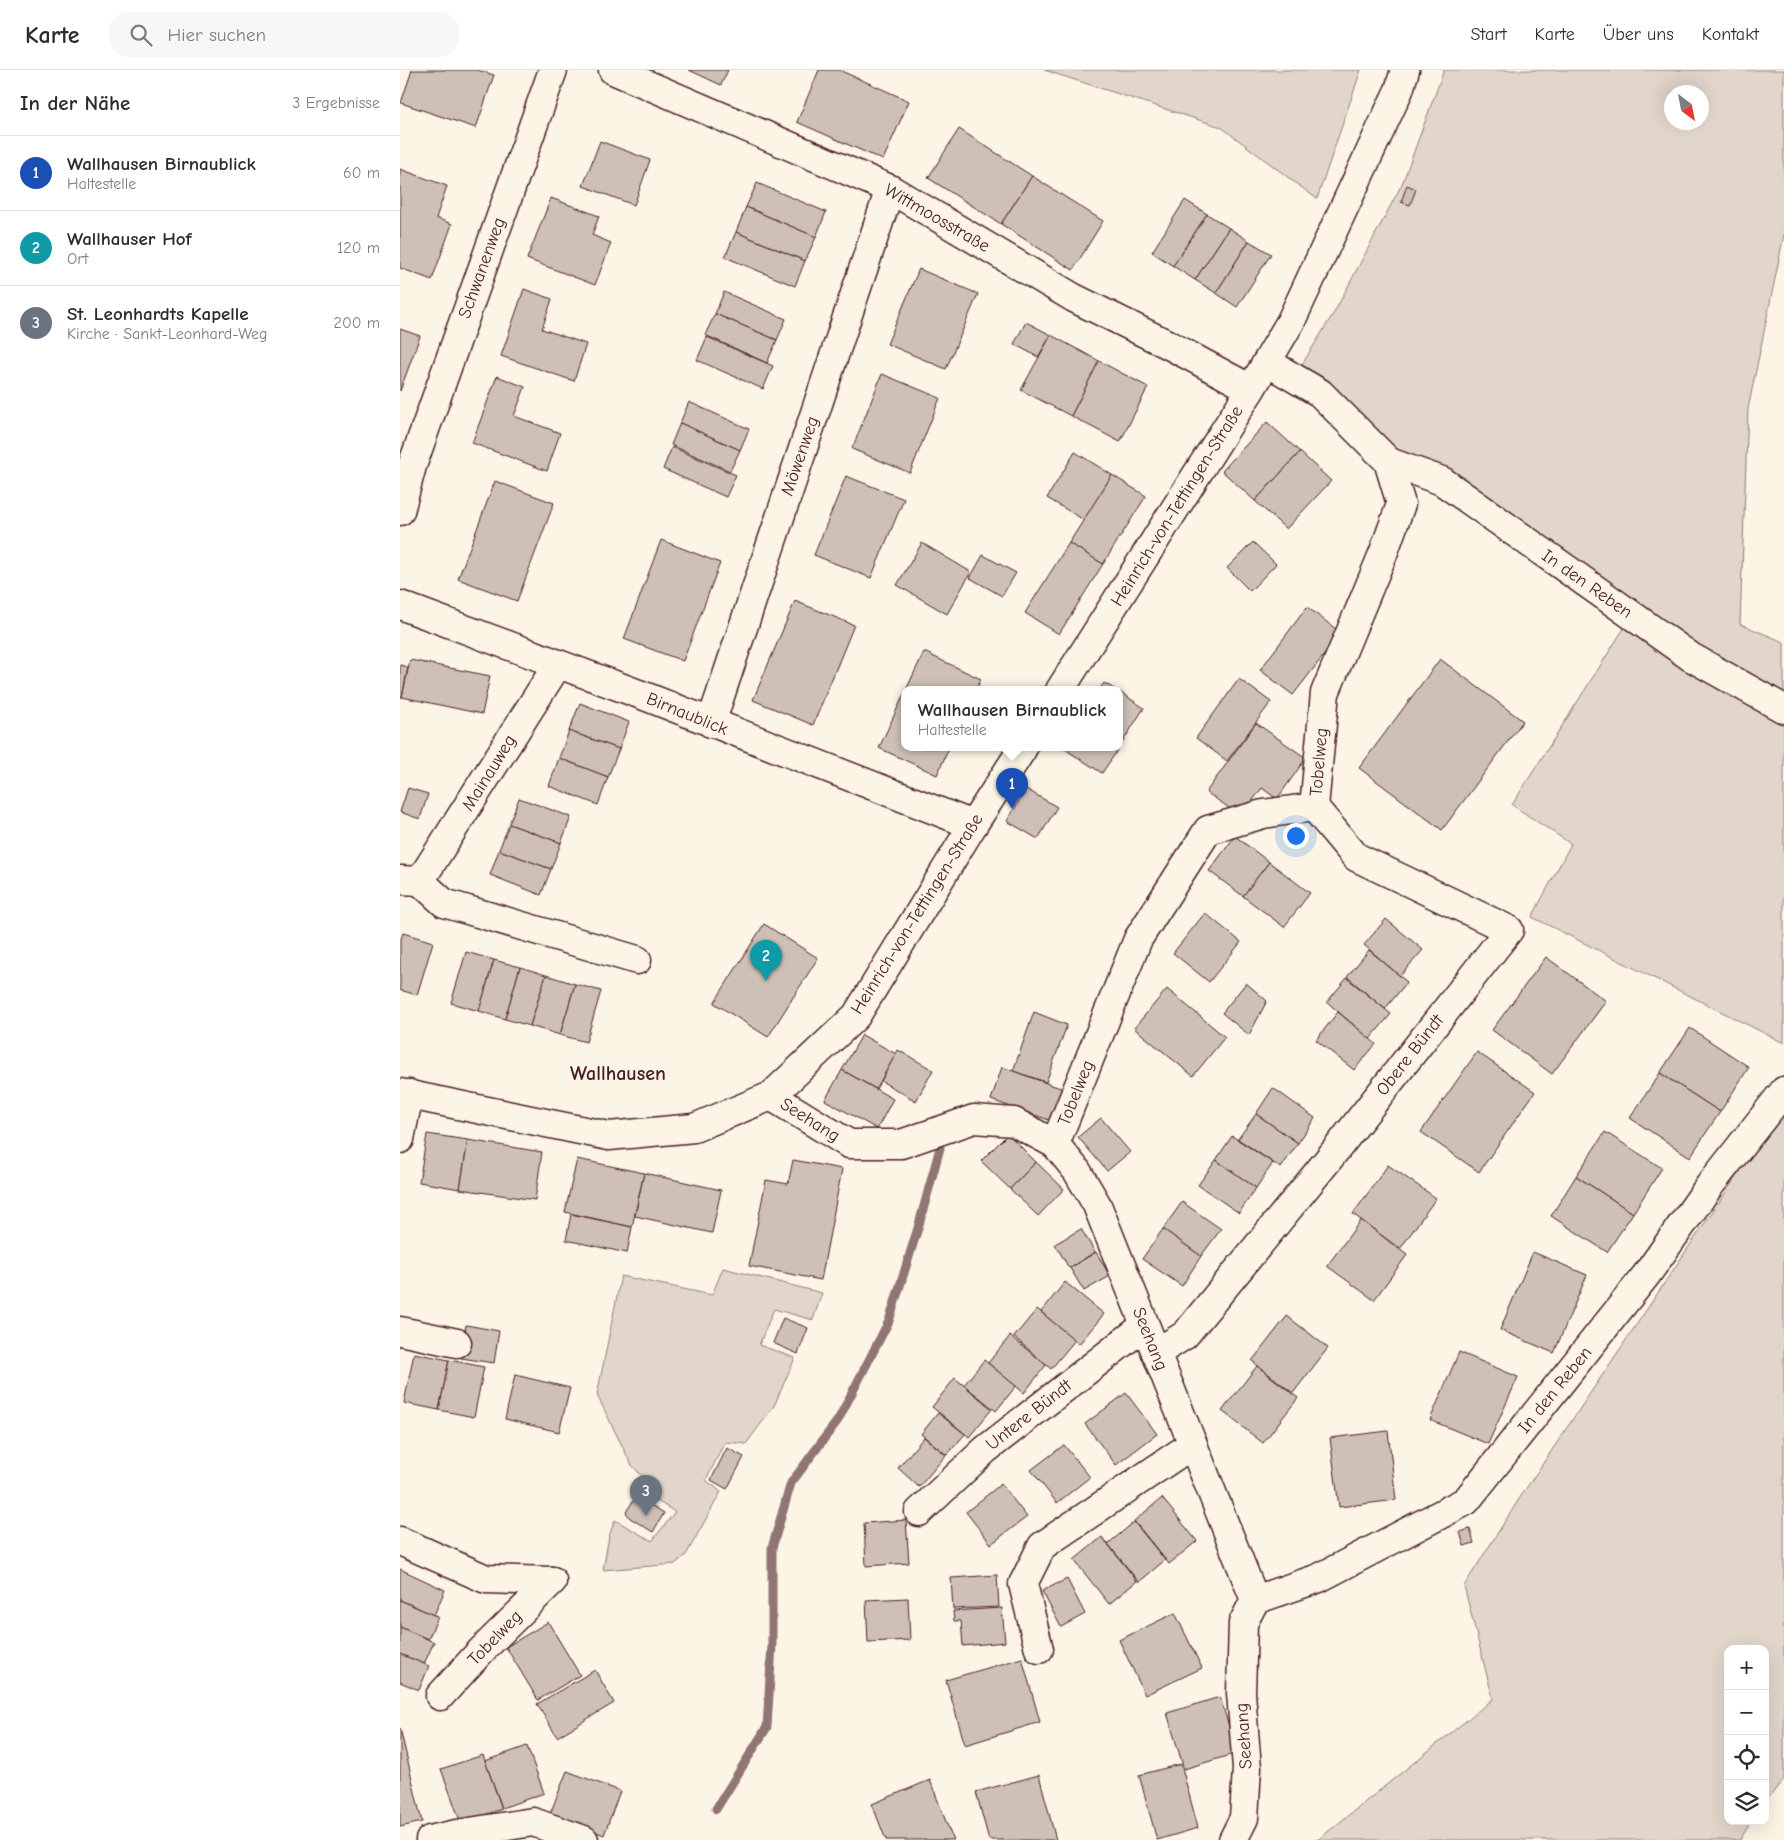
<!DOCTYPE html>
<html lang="de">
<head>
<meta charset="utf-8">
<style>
  body { margin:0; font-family:"Comic Neue",sans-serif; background:#f7f7f7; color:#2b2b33 }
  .controls { position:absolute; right:15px; bottom:15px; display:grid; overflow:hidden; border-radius:10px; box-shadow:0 5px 20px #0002 }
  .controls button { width:45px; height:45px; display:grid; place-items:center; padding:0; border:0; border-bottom:1px solid #e1e1e2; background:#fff; color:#2b2b33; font:25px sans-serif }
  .compass { position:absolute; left:1264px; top:15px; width:45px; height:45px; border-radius:50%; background:#fff; box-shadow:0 5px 20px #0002; rotate:148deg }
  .you { position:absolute; left:895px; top:765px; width:18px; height:18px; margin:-12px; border:4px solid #fff; border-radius:50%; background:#1a73e8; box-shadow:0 0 0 8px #1a73e833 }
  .badge { display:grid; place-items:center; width:32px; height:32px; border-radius:50%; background:#d1495b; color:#fff; font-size:16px; font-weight:700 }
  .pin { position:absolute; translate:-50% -41px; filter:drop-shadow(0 1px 2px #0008) }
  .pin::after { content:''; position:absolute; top:26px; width:18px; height:15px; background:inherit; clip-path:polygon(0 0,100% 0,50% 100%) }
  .popup { position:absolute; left:501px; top:616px; width:222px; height:65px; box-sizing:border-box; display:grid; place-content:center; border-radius:10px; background:#fff; filter:drop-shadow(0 1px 4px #0005); font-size:16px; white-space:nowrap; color:#7c7c81 }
  .popup b { font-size:19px; color:#2b2b33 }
  .popup::after { content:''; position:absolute; left:50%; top:100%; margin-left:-10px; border:10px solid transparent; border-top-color:#fff }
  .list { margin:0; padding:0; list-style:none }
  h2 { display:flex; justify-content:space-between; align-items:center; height:65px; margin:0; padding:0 20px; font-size:21px }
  h2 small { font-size:16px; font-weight:400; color:#7c7c81 }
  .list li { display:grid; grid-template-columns:32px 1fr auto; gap:15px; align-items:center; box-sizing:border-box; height:75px; padding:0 20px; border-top:1px solid #e1e1e2 }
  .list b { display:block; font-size:19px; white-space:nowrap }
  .list p { margin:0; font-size:16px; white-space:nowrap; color:#7c7c81 }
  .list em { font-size:16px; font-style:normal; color:#7c7c81 }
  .icon { flex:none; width:28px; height:28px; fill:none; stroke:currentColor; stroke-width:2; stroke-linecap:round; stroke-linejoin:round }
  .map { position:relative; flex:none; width:1384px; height:1770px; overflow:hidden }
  header { display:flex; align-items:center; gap:30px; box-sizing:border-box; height:70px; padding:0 25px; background:#fff; border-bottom:1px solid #e1e1e2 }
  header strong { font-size:24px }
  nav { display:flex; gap:28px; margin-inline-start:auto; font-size:18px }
  .search { width:350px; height:45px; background:#f7f7f7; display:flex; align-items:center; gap:12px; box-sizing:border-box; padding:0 18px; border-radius:20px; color:#7c7c81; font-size:19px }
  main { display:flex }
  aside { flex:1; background:#fff }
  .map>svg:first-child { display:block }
  .green { fill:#e2d5ca; stroke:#967a7a; fill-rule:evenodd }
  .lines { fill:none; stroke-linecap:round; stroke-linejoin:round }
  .stream { stroke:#917474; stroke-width:9 }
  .building { fill:#cfc0b7; stroke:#4a1f2b }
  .minor-casing { stroke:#4a1f2b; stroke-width:31 }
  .major-casing { stroke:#4a1f2b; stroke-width:31 }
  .minor { stroke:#fcf5e5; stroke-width:28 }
  .major { stroke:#fcf5e5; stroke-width:28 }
  .labels { text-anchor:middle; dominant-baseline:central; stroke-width:4; stroke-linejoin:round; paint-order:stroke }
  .street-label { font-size:18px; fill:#4a1f2b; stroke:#fcf5e5 }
  .quarter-label { font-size:20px; font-weight:bold; fill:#4a1f2b; stroke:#fcf5e5 }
</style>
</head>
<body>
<header>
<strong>Karte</strong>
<div class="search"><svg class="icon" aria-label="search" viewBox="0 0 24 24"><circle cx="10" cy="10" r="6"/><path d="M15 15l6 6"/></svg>Hier suchen</div>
<nav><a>Start</a><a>Karte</a><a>Über uns</a><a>Kontakt</a></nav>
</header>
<main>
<aside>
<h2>In der Nähe<small>3 Ergebnisse</small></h2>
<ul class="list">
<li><span class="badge" style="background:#1a4fb4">1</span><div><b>Wallhausen Birnaublick</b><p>Haltestelle</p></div><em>60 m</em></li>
<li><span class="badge" style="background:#0f9aa8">2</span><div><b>Wallhauser Hof</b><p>Ort</p></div><em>120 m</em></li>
<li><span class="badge" style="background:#6b7280">3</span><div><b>St. Leonhardts Kapelle</b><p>Kirche · Sankt-Leonhard-Weg</p></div><em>200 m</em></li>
</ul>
</aside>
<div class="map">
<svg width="1384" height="1770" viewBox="0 0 1384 1770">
  <rect width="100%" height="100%" fill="#fcf5e5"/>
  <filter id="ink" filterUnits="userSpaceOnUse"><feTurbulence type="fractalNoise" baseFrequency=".02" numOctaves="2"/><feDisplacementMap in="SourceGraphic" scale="10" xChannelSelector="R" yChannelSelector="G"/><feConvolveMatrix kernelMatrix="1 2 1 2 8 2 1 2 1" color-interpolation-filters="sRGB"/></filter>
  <g filter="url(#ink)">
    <g class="green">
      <polygon points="644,0 961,0 917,129 821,57"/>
      <path d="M1044,0h340v165l-36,174 -8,215 44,18v67l-396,-248 -95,-82 42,-68 67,-127zM1272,22h30v30h-30z"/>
      <polygon points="1226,555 1384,648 1384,973 1132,847 1171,774 1112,735"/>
      <polygon points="1384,1039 1384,1709 1365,1732 1365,1579 1328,1579 1328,1751 1351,1751 1340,1770 915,1770 919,1769 1093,1629 1064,1516 1121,1426 1346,1092"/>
      <polygon points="323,1198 422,1223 413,1250 374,1239 359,1275 395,1288 374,1336 346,1374 325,1372 306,1410 321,1422 286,1485 275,1494 203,1500 209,1466 215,1450 252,1471 275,1442 244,1423 246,1411 231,1394 197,1325 221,1206 312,1225"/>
    </g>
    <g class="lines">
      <polyline class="stream" points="316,1739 367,1657 372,1575 372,1478 391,1413 438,1350 489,1251 518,1158 540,1078"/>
    </g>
    <g class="building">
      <polygon points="12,0 77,0 94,5 76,58 1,33"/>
      <polygon points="289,0 328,0 321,15"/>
      <polygon points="419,0 439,0 509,31 483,90 397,52"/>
      <polygon points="559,59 632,106 601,154 528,108"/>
      <polygon points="200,71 250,90 234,135 183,116"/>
      <polygon points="0,99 47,116 36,148 52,154 32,210 0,198"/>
      <polygon points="632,106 703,151 673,200 601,154"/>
      <polygon points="357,113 426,142 416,167 346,137"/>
      <polygon points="1007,115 1016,119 1010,135 1001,132"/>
      <polygon points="151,128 199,146 192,165 211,173 195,215 127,189"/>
      <polygon points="785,130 807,144 773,196 752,182"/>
      <polygon points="346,137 416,167 405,191 336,162"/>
      <polygon points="807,144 829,158 795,210 773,196"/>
      <polygon points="829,158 849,171 816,223 795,210"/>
      <polygon points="336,162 405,191 395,216 325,187"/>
      <polygon points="849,171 871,184 837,237 816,223"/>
      <polygon points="519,199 578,224 546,299 487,274"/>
      <polygon points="124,219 152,229 142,259 186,274 174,311 101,286"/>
      <polygon points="324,222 386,249 377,270 315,244"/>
      <polygon points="315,244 377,270 367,293 305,265"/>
      <polygon points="626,252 651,265 638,287 614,274"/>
      <polygon points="0,259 20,266 0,321"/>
      <polygon points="651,265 699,291 671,346 621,320"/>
      <polygon points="307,267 373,296 363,319 297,290"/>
      <polygon points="699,291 748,317 720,372 671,346"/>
      <polygon points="482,304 540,328 510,403 452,379"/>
      <polygon points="97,306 125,317 114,346 160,363 147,401 72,373"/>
      <polygon points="289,332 349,359 340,380 280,353"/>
      <polygon points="867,352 900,382 855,431 822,401"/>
      <polygon points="280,353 340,380 330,401 271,375"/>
      <polygon points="272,377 336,405 326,427 263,399"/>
      <polygon points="675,382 712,405 684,450 647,428"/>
      <polygon points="900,382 931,411 886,459 855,431"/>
      <polygon points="712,405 746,426 703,494 669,473"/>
      <polygon points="446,406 504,429 471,508 414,485"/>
      <polygon points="95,411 154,433 117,531 58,509"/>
      <polygon points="261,470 320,493 283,591 224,569"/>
      <polygon points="853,472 876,494 850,521 827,498"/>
      <polygon points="522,473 571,502 547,544 497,515"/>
      <polygon points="669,473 703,494 659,564 625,543"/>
      <polygon points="583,485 616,503 602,526 570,508"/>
      <polygon points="395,531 454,555 413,655 353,630"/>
      <polygon points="907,537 941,563 893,625 860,600"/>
      <polygon points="524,582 581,609 576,620 506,620"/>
      <polygon points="1040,589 1123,651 1042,760 959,698"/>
      <polygon points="10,590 90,606 82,644 2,627"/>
      <polygon points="0,595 8,597 2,627 0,627"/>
      <polygon points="839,609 871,632 827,691 796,668"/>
      <polygon points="704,613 716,620 699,620"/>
      <polygon points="720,622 744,638 720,676"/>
      <polygon points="504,624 504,678 549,678 537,705 479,678"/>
      <polygon points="180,633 229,652 219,679 169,661"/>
      <polygon points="856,653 906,688 877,729 862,718 841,746 806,722"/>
      <polygon points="169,661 219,679 208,707 159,688"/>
      <polygon points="663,678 719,678 702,703"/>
      <polygon points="159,688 208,707 198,735 149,716"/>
      <polygon points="8,718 28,724 20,749 0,742"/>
      <polygon points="626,719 657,737 638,769 607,751"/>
      <polygon points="119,728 171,747 161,773 109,754"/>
      <polygon points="109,754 161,773 151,799 99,780"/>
      <polygon points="835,766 869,792 843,826 809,801"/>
      <polygon points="99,780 151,799 141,825 90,805"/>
      <polygon points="869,792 910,823 884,857 843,826"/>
      <polygon points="805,843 841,872 809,912 773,883"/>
      <polygon points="986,849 1023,880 1000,906 964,875"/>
      <polygon points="364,854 418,888 368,967 314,933"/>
      <polygon points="3,863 33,872 17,925 0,920 0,872"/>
      <polygon points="969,880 1007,912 985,939 947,907"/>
      <polygon points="66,882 94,890 79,941 51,933"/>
      <polygon points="1146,887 1206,931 1152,1004 1092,960"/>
      <polygon points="94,890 120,897 105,949 79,941"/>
      <polygon points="120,897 146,905 130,956 105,949"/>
      <polygon points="146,905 175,914 160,965 130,956"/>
      <polygon points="947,908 991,944 970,969 927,932"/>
      <polygon points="846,913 867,931 849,965 822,943"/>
      <polygon points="175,914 201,921 186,972 160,965"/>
      <polygon points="767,919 825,967 793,1006 734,958"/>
      <polygon points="634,942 667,955 646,1012 613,1001"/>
      <polygon points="938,942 976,974 954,1000 916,970"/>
      <polygon points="1290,958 1349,997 1320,1042 1260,1003"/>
      <polygon points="462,965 496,984 476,1019 442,1000"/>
      <polygon points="498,980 533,1000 516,1031 481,1011"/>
      <polygon points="1077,982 1135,1022 1079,1102 1021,1062"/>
      <polygon points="602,997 663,1019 652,1051 591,1030"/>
      <polygon points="442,1000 493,1029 477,1059 425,1030"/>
      <polygon points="1260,1003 1320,1042 1290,1087 1230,1048"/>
      <polygon points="873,1018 915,1048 898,1073 856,1044"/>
      <polygon points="856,1044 898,1073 881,1098 838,1069"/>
      <polygon points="701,1048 730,1082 707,1101 678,1067"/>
      <polygon points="1205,1062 1262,1098 1233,1143 1176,1106"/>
      <polygon points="27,1064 68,1070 60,1119 19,1112"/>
      <polygon points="608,1064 636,1092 610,1119 581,1091"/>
      <polygon points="832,1066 873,1093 856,1118 816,1090"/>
      <polygon points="68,1070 142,1082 135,1130 60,1119"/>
      <polygon points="177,1089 244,1103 232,1157 165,1142"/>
      <polygon points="393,1090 442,1099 421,1210 349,1196 366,1110 388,1114"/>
      <polygon points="816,1090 856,1118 839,1143 798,1115"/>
      <polygon points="636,1092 664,1119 638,1146 610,1119"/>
      <polygon points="988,1095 1036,1128 1000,1179 953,1144"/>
      <polygon points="244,1103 321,1120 312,1163 235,1146"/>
      <polygon points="1176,1106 1233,1143 1207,1182 1151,1146"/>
      <polygon points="782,1132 821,1159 801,1186 763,1159"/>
      <polygon points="171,1144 232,1157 227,1183 166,1170"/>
      <polygon points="961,1150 1007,1185 974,1230 927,1196"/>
      <polygon points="681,1159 695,1182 669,1198 655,1174"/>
      <polygon points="763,1159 801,1186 782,1216 742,1189"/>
      <polygon points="696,1182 710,1206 684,1221 670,1198"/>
      <polygon points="1133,1182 1187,1205 1154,1283 1100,1260"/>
      <polygon points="665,1212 704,1244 679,1274 641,1242"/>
      <polygon points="637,1239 675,1270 651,1299 614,1267"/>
      <polygon points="887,1246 928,1278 893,1323 852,1291"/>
      <polygon points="383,1248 408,1258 398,1284 373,1273"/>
      <polygon points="66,1255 99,1261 94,1293 61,1288"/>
      <polygon points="610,1266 646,1295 624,1323 588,1293"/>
      <polygon points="1059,1282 1118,1307 1088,1374 1030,1350"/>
      <polygon points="14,1283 49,1290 39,1340 4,1333"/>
      <polygon points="49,1290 84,1297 74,1347 39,1340"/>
      <polygon points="584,1290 616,1316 596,1341 564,1315"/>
      <polygon points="857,1296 898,1328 863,1373 822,1341"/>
      <polygon points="115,1305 170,1318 159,1362 105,1349"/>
      <polygon points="555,1308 592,1339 569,1367 532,1337"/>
      <polygon points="726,1323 757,1364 716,1395 685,1354"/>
      <polygon points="538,1343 565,1364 547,1385 521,1364"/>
      <polygon points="988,1361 996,1430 939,1437 930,1368"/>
      <polygon points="524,1367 546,1385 519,1417 498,1398"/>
      <polygon points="664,1375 690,1407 657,1433 631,1400"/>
      <polygon points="327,1378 344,1387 327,1419 311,1410"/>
      <polygon points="601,1414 627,1447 591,1474 566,1442"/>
      <polygon points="762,1428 797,1471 769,1494 734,1451"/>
      <polygon points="241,1429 264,1443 253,1462 230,1448 226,1442 233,1431"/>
      <polygon points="506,1450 509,1493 466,1496 464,1453"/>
      <polygon points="734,1452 765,1490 739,1512 708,1474"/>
      <polygon points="1070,1459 1074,1473 1064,1476 1060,1462"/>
      <polygon points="702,1467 737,1511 709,1534 674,1490"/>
      <polygon points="0,1499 45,1520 34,1545 0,1530"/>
      <polygon points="597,1505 599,1537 553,1539 551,1508"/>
      <polygon points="667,1509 685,1544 661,1557 642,1521"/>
      <polygon points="508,1528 510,1570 468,1572 466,1530"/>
      <polygon points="0,1530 38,1547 28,1569 0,1557"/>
      <polygon points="602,1538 605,1572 563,1576 561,1551 554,1551 553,1541"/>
      <polygon points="775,1543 802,1598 745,1625 719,1570"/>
      <polygon points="148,1552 180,1605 138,1630 106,1577"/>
      <polygon points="0,1557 34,1572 24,1594 0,1584"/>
      <polygon points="0,1584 29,1596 19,1620 0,1612"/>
      <polygon points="622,1588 640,1652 565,1675 546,1610"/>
      <polygon points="195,1600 214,1633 157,1667 137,1634"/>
      <polygon points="820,1627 837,1683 784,1699 767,1643"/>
      <polygon points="0,1658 22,1752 0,1757"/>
      <polygon points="127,1676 144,1723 102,1738 85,1691"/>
      <polygon points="83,1685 102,1739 61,1753 41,1699"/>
      <polygon points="781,1694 798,1758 757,1770 739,1705"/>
      <polygon points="167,1701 220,1721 204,1765 150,1744"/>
      <polygon points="639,1705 656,1770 589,1770 576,1722"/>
      <polygon points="530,1710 553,1770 486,1770 472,1734"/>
    </g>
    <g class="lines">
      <defs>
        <g id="minor">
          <polyline points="213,0 490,119 674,228 769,275 851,319"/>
          <polyline points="989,392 1042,411 1291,587 1384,639"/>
          <polyline points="0,441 12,396 153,0"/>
          <polyline points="0,535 247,627 573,755"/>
          <polyline points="311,653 490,119"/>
          <polyline points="0,810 20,811 158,594"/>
          <polyline points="20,811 44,833 237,890"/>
          <polyline points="371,1026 449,1074 501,1074 574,1049 614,1052 655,1074 677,1101 697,1135 855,1530 843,1553 841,1623 847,1698 844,1748 833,1770"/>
          <polyline points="0,1069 9,1024"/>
          <polyline points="655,1074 738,869 808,760 863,744 914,737 925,623 983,484 1001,434 988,391 920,323 867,292"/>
          <polyline points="0,1261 57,1273"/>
          <polyline points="756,1283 785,1265 928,1090 1109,860 956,787 914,737"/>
          <polyline points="519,1442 585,1380 744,1256"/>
          <polyline points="0,1471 86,1509 152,1511"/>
          <polyline points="855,1530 919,1508 1066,1431 1247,1204 1310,1115 1384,1021"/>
          <polyline points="639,1579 623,1514 642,1476 793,1374"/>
          <polyline points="40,1626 81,1581 152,1511"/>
          <polyline points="30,1770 57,1764 133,1752 184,1770"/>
        </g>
        <g id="major">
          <polyline points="660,620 851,319 891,251 999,20 1005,0"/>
          <polyline points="0,1023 209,1066 294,1058 371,1026 456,946 573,755 623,678"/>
        </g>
      </defs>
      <use href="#minor" class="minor-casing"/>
      <use href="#major" class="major-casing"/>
      <use href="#minor" class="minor"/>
      <use href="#major" class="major"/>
    </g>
  </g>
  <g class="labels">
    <g class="street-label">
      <text transform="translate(537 148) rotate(30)">Wittmoosstraße</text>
      <text transform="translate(82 198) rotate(-70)">Schwanenweg</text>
      <text transform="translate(400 386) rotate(-71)">Möwenweg</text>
      <text transform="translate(777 436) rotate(-58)">Heinrich-von-Tettingen-Straße</text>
      <text transform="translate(1187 514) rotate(35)">In den Reben</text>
      <text transform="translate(287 644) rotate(22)">Birnaublick</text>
      <text transform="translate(919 692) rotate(-85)">Tobelweg</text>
      <text transform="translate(89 703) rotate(-58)">Mainauweg</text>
      <text transform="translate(517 844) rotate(-58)">Heinrich-von-Tettingen-Straße</text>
      <text transform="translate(1010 985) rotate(-52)">Obere Bündt</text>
      <text transform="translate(676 1023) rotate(-68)">Tobelweg</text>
      <text transform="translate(410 1050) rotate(32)">Seehang</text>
      <text transform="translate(750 1269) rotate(68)">Seehang</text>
      <text transform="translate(1155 1320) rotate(-51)">In den Reben</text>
      <text transform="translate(629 1345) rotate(-38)">Untere Bündt</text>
      <text transform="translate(95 1568) rotate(-46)">Tobelweg</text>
      <text transform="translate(844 1666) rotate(-94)">Seehang</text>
    </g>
    <g class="quarter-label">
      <text x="218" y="1003">Wallhausen</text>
    </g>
  </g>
</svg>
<div class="controls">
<button>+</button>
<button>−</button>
<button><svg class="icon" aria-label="locate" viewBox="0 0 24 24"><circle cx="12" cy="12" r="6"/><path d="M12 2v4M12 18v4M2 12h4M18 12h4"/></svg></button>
<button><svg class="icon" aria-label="layers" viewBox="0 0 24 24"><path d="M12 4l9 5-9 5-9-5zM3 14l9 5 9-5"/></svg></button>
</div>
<svg class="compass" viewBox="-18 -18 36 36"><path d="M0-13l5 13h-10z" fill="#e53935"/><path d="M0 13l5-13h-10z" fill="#7c7c81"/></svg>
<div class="you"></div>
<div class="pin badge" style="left:612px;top:739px;background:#1a4fb4">1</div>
<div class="popup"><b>Wallhausen Birnaublick</b>Haltestelle</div>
<div class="pin badge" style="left:366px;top:911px;background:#0f9aa8">2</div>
<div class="pin badge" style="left:246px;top:1446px;background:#6b7280">3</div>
</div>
</main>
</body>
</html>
